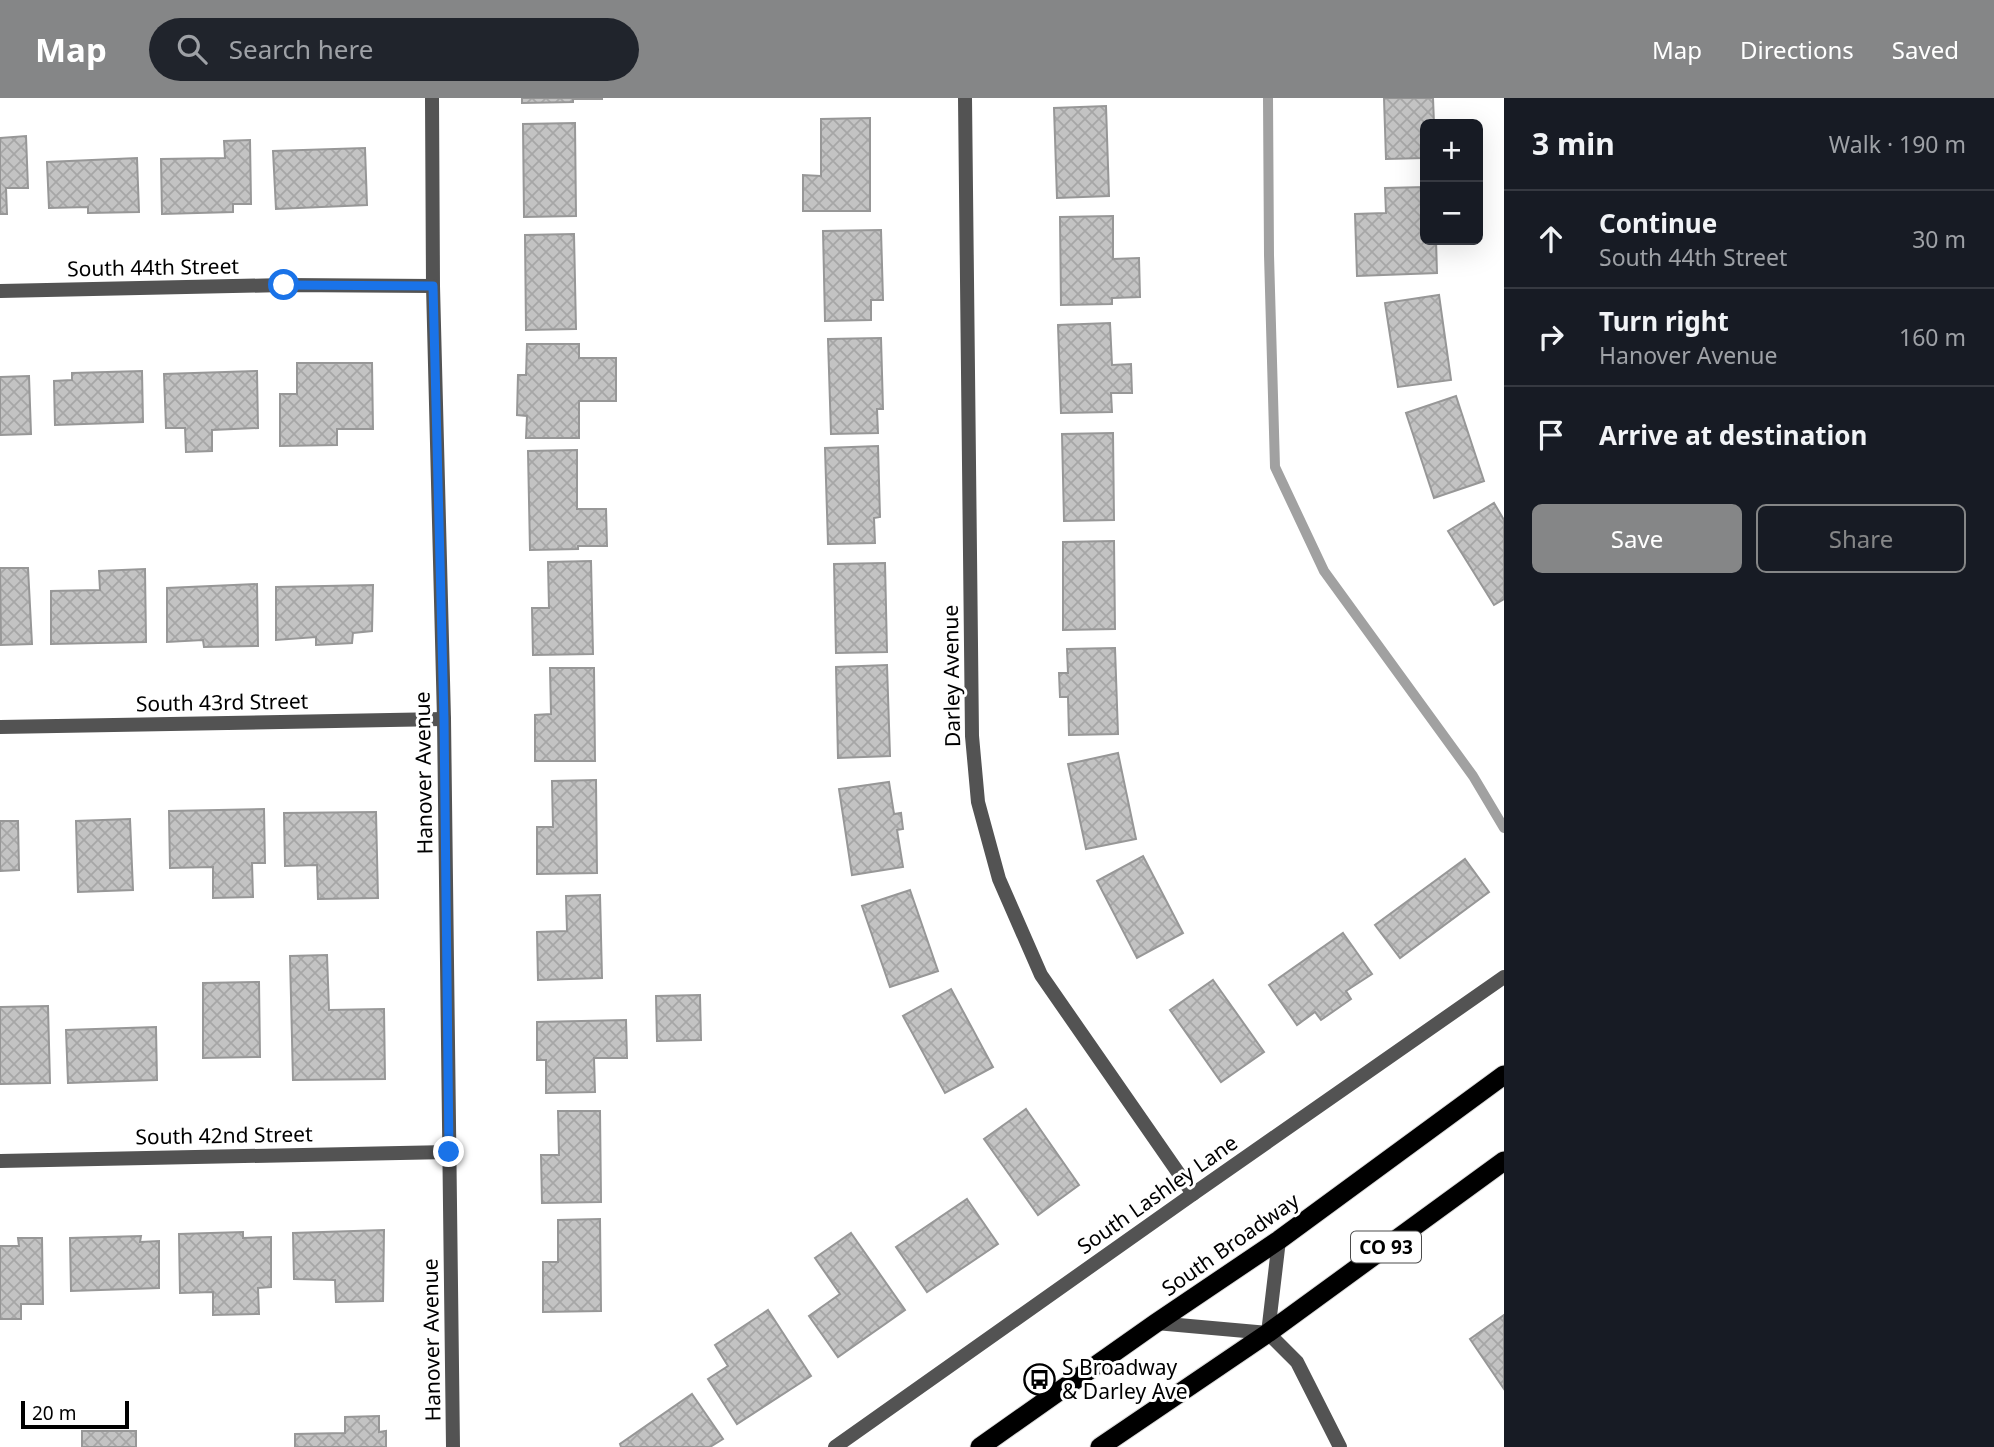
<!DOCTYPE html>
<html lang="en">
<head>
<meta charset="utf-8">
<style>
  body { margin:0; font-family:"Noto Sans",sans-serif; background:#20242c; color:#f1f3f6 }
  .controls { position:absolute; right:21px; top:21px; display:grid; overflow:hidden; border-radius:10px; box-shadow:0 7px 28px #0002 }
  .controls button { width:63px; height:63px; display:grid; place-items:center; padding:0; border:0; border-bottom:2px solid #363941; background:#171b24; color:#f1f3f6; font:35px sans-serif }
  .scale { position:absolute; left:21px; bottom:18px; width:108px; box-sizing:border-box; padding-left:7px; border:4px solid #000; border-top:0; font-size:19px; line-height:24px; white-space:nowrap; color:#000; -webkit-text-stroke:5px #fff; paint-order:stroke }
  .stop { position:absolute; width:21px; height:21px; margin:-16px; border:5px solid #1a73e8; border-radius:50%; background:#fff }
  .stop.end { background:#1a73e8; border-color:#fff; box-shadow:0 2px 7px #0008 }
  .list { margin:0; padding:0; list-style:none }
  h2 { display:flex; justify-content:space-between; align-items:center; height:91px; margin:0; padding:0 28px; font-size:30px }
  h2 small { font-size:23px; font-weight:400; color:#9ea1a6 }
  .list li { display:grid; grid-template-columns:46px 1fr auto; gap:21px; align-items:center; box-sizing:border-box; height:98px; padding:0 28px; border-top:2px solid #363941 }
  .list b { display:block; font-size:26px; white-space:nowrap }
  .list p { margin:0; font-size:23px; white-space:nowrap; color:#9ea1a6 }
  .list em { font-size:23px; font-style:normal; color:#9ea1a6 }
  .actions { display:flex; gap:14px; padding:21px 28px }
  .actions a { flex:1; padding:16px 0; border:2px solid #858687; border-radius:10px; text-align:center; font-size:24px; color:#858687 }
  .actions .main { background:#858687; color:#fff }
  .icon { flex:none; width:38px; height:38px; fill:none; stroke:currentColor; stroke-width:2; stroke-linecap:round; stroke-linejoin:round }
  .map { position:relative; flex:none; width:1504px; height:1349px; overflow:hidden }
  header { display:flex; align-items:center; gap:42px; box-sizing:border-box; height:98px; padding:0 35px; background:#858687; color:#fff }
  header strong { font-size:33px }
  nav { display:flex; gap:38px; margin-inline-start:auto; font-size:24px }
  .search { width:490px; height:63px; background:#20242c; display:flex; align-items:center; gap:18px; box-sizing:border-box; padding:0 24px; border-radius:38px; color:#9ea1a6; font-size:26px }
  main { display:flex }
  aside { flex:1; background:#171b24 }
  .map>svg:first-child { display:block }
  .lines { fill:none; stroke-linecap:round; stroke-linejoin:round }
  .stream { stroke:#a1a1a1; stroke-width:10 }
  .building { fill:url(#building-cross-hatch); stroke:#979797; stroke-width:2 }
  .trunk-casing { stroke:#dbdbdb; stroke-width:21 }
  .service { stroke:#535353; stroke-width:14 }
  .minor { stroke:#535353; stroke-width:14 }
  .trunk { stroke:#000; stroke-width:19 }
  .route { stroke:#1a73e8; stroke-width:9 }
  .labels { text-anchor:middle; dominant-baseline:central; stroke-width:6; stroke-linejoin:round; paint-order:stroke }
  .shield { fill:#fff; stroke:#4c4c4c; stroke-width:2 }
  .shield-label { font-size:19px; font-weight:bold; fill:#000 }
  .street-label { font-size:21px; fill:#000; stroke:#fff }
  .poi-label { font-size:21px; fill:#000; stroke:#fff; text-anchor:start }
</style>
</head>
<body>
<header>
<strong>Map</strong>
<div class="search"><svg class="icon" aria-label="search" viewBox="0 0 24 24"><circle cx="10" cy="10" r="6"/><path d="M15 15l6 6"/></svg>Search here</div>
<nav><a>Map</a><a>Directions</a><a>Saved</a></nav>
</header>
<main>
<div class="map">
<svg width="1504" height="1349" viewBox="0 0 1504 1349">
  <defs>
    <pattern id="building-cross-hatch" width="8" height="8" patternUnits="userSpaceOnUse" patternTransform="scale(1.75)"><rect width="8" height="8" fill="#c3c3c3"/><path d="M0 0l8 8M0 8l8-8" fill="none" stroke="#a6a6a6"/></pattern>
  </defs>
  <rect width="100%" height="100%" fill="#fff"/>
  <g class="lines">
    <polyline class="stream" points="1268,0 1269,157 1275,369 1324,473 1473,678 1504,730"/>
  </g>
  <g class="building">
    <polygon points="522,0 602,0 602,1 573,1 573,4 522,5"/>
    <polygon points="1384,0 1433,0 1434,26 1425,26 1425,60 1386,61"/>
    <polygon points="1106,8 1109,98 1057,100 1054,10"/>
    <polygon points="870,20 870,113 803,113 803,77 821,78 821,21"/>
    <polygon points="575,25 576,118 524,119 523,26"/>
    <polygon points="26,38 28,90 6,90 7,116 0,116 0,40"/>
    <polygon points="250,42 251,106 233,106 233,114 162,116 161,61 225,60 224,43"/>
    <polygon points="365,50 367,107 276,111 273,53"/>
    <polygon points="137,60 139,114 88,115 88,109 49,110 47,64"/>
    <polygon points="1425,89 1425,142 1436,142 1437,175 1357,178 1355,116 1386,115 1385,90"/>
    <polygon points="1113,118 1113,161 1139,160 1140,199 1112,200 1112,206 1061,207 1060,119"/>
    <polygon points="881,132 883,202 871,202 871,222 825,223 823,133"/>
    <polygon points="574,136 576,231 526,232 525,137"/>
    <polygon points="1439,197 1451,282 1398,289 1385,205"/>
    <polygon points="1110,225 1112,267 1131,266 1132,295 1111,295 1112,314 1061,315 1058,227"/>
    <polygon points="881,240 883,311 877,311 878,335 831,336 828,241"/>
    <polygon points="527,246 579,246 579,260 616,260 616,303 579,303 579,340 526,340 527,318 517,317 518,277 526,277"/>
    <polygon points="297,265 372,265 373,331 337,331 337,347 280,348 280,296 297,296"/>
    <polygon points="142,273 143,324 55,327 54,283 72,282 72,275"/>
    <polygon points="257,273 258,330 212,332 212,353 186,354 185,330 166,330 164,276"/>
    <polygon points="29,278 31,336 0,337 0,279"/>
    <polygon points="1456,298 1484,383 1434,400 1406,315"/>
    <polygon points="1113,335 1114,422 1064,423 1062,336"/>
    <polygon points="878,348 880,419 874,420 875,445 828,446 825,350"/>
    <polygon points="577,352 577,411 606,411 607,448 578,448 578,451 530,452 528,353"/>
    <polygon points="1494,405 1504,422 1504,501 1494,507 1448,433"/>
    <polygon points="1114,443 1115,531 1063,532 1063,444"/>
    <polygon points="591,463 593,556 533,557 532,510 549,510 548,464"/>
    <polygon points="885,465 887,554 836,555 834,466"/>
    <polygon points="0,470 28,470 32,546 1,547"/>
    <polygon points="145,471 146,544 51,546 51,493 100,492 99,473"/>
    <polygon points="257,486 258,548 204,549 203,542 167,544 167,490"/>
    <polygon points="373,487 372,533 353,535 352,545 316,547 316,539 276,542 276,489"/>
    <polygon points="1115,550 1118,636 1069,637 1068,599 1060,599 1059,575 1068,575 1067,551"/>
    <polygon points="887,567 890,658 838,660 836,569"/>
    <polygon points="550,570 594,570 595,663 535,663 535,617 551,616"/>
    <polygon points="1118,655 1136,741 1086,751 1068,666"/>
    <polygon points="596,682 597,775 537,776 537,729 553,729 552,683"/>
    <polygon points="889,684 894,716 901,715 903,731 897,732 903,769 852,777 839,691"/>
    <polygon points="264,711 265,765 252,765 253,799 213,800 213,769 170,770 169,713"/>
    <polygon points="376,714 378,800 318,801 317,767 285,768 284,715"/>
    <polygon points="130,721 133,792 78,794 76,723"/>
    <polygon points="0,723 18,723 19,772 0,773"/>
    <polygon points="1143,758 1183,835 1137,860 1097,783"/>
    <polygon points="1465,761 1489,794 1400,860 1375,827"/>
    <polygon points="910,792 938,873 890,889 862,808"/>
    <polygon points="600,797 602,880 538,882 537,834 567,833 566,798"/>
    <polygon points="1343,835 1372,876 1346,893 1351,901 1321,922 1315,914 1297,927 1269,887"/>
    <polygon points="327,857 329,912 384,911 385,981 293,982 290,858"/>
    <polygon points="1213,882 1264,954 1221,984 1170,912"/>
    <polygon points="259,884 260,959 203,960 203,885"/>
    <polygon points="951,891 993,969 945,995 903,918"/>
    <polygon points="700,897 701,942 657,943 656,898"/>
    <polygon points="48,908 50,985 0,986 0,909"/>
    <polygon points="626,922 627,960 594,960 595,994 546,995 546,962 537,962 537,924"/>
    <polygon points="156,929 157,982 68,985 66,932"/>
    <polygon points="1026,1011 1079,1087 1038,1117 984,1041"/>
    <polygon points="558,1013 600,1013 601,1104 542,1105 541,1057 559,1057"/>
    <polygon points="967,1101 998,1146 927,1194 896,1149"/>
    <polygon points="600,1121 601,1213 543,1214 543,1164 558,1164 558,1122"/>
    <polygon points="384,1132 383,1203 336,1204 335,1182 294,1181 293,1135"/>
    <polygon points="243,1134 243,1140 271,1139 271,1189 258,1190 259,1216 213,1217 213,1194 180,1195 179,1136"/>
    <polygon points="851,1135 905,1212 838,1259 809,1218 840,1196 815,1160"/>
    <polygon points="141,1138 140,1144 159,1143 159,1190 71,1193 70,1140"/>
    <polygon points="18,1140 42,1140 43,1206 21,1206 21,1221 0,1221 0,1148 19,1148"/>
    <polygon points="768,1212 811,1278 737,1326 708,1281 728,1268 715,1247"/>
    <polygon points="1504,1217 1504,1291 1470,1241"/>
    <polygon points="692,1296 723,1341 710,1349 621,1349 620,1346"/>
    <polygon points="379,1318 379,1334 386,1333 386,1349 295,1349 295,1336 345,1335 345,1319"/>
    <rect x="82" y="1333" width="54" height="16"/>
  </g>
  <g class="lines">
    <defs>
      <g id="trunk">
        <polyline points="980,1349 1156,1225 1279,1142 1504,977"/>
        <polyline points="1100,1349 1268,1235 1504,1063"/>
      </g>
    </defs>
    <use href="#trunk" class="trunk-casing"/>
    <polyline class="service" points="1156,1225 1268,1235"/>
    <g class="minor">
      <polyline points="432,0 433,188 444,621 453,1349"/>
      <polyline points="965,0 972,638 978,704 999,781 1041,877 1193,1096"/>
      <polyline points="0,193 284,187 433,188"/>
      <polyline points="0,629 444,621"/>
      <polyline points="0,1063 449,1054"/>
      <polyline points="1279,1142 1268,1235 1297,1264 1340,1349"/>
      <polyline points="835,1349 1193,1096 1504,879"/>
    </g>
    <use href="#trunk" class="trunk"/>
  </g>
  <g class="lines">
    <polyline class="route" points="284,187 433,188 444,621 449,1054"/>
  </g>
  <defs>
    <symbol id="bus-ring" viewBox="-11 -11 22 22"><circle r="9.5" fill="#fff" stroke="#000" stroke-width="1.5"/><path d="M-5-6H5V4H4V6H2V4H-2V6H-4V4H-5ZM-3.5-4V0h7V-4ZM-3.5 1.2v1.5H-2V1.2ZM2 1.2v1.5H3.5V1.2Z" fill="#000"/></symbol>
  </defs>
  <g fill-rule="evenodd">
    <use href="#bus-ring" x="1022" y="1264" width="35" height="35"/>
  </g>
  <g class="labels">
    <rect class="shield" x="1351" y="1133.5" width="70" height="31" rx="5"/>
    <g class="shield-label">
      <text x="1386" y="1149">CO 93</text>
    </g>
    <g class="street-label">
      <text transform="translate(153 169) rotate(-1)">South 44th Street</text>
      <text transform="translate(951 578) rotate(-91)">Darley Avenue</text>
      <text transform="translate(222 604) rotate(-1)">South 43rd Street</text>
      <text transform="translate(423 675) rotate(-91)">Hanover Avenue</text>
      <text transform="translate(224 1037) rotate(-1)">South 42nd Street</text>
      <text transform="translate(1157 1096) rotate(-35)">South Lashley Lane</text>
      <text transform="translate(1230 1146) rotate(-35)">South Broadway</text>
      <text transform="translate(431 1242) rotate(-91)">Hanover Avenue</text>
    </g>
    <g class="poi-label">
      <text x="1062" y="1269">S Broadway<tspan x="1062" dy="24">&amp; Darley Ave</tspan></text>
    </g>
  </g>
</svg>
<div class="controls">
<button>+</button>
<button>−</button>
</div>
<div class="scale">20 m</div>
<div class="stop" style="left:284px;top:187px"></div>
<div class="stop end" style="left:449px;top:1054px"></div>
</div>
<aside>
<h2>3 min<small>Walk · 190 m</small></h2>
<ul class="list">
<li><svg class="icon" aria-label="ahead" viewBox="0 0 24 24"><path d="M12 20V5M6 11l6-6 6 6"/></svg><div><b>Continue</b><p>South 44th Street</p></div><em>30 m</em></li>
<li><svg class="icon" aria-label="right" viewBox="0 0 24 24"><path d="M7 20v-9h11M14 6l5 5-5 5"/></svg><div><b>Turn right</b><p>Hanover Avenue</p></div><em>160 m</em></li>
<li><svg class="icon" aria-label="arrive" viewBox="0 0 24 24"><path d="M6 21V4h12l-3 4 3 4H6"/></svg><div><b>Arrive at destination</b></div></li>
</ul>
<div class="actions"><a class="main">Save</a><a>Share</a></div>
</aside>
</main>
</body>
</html>
